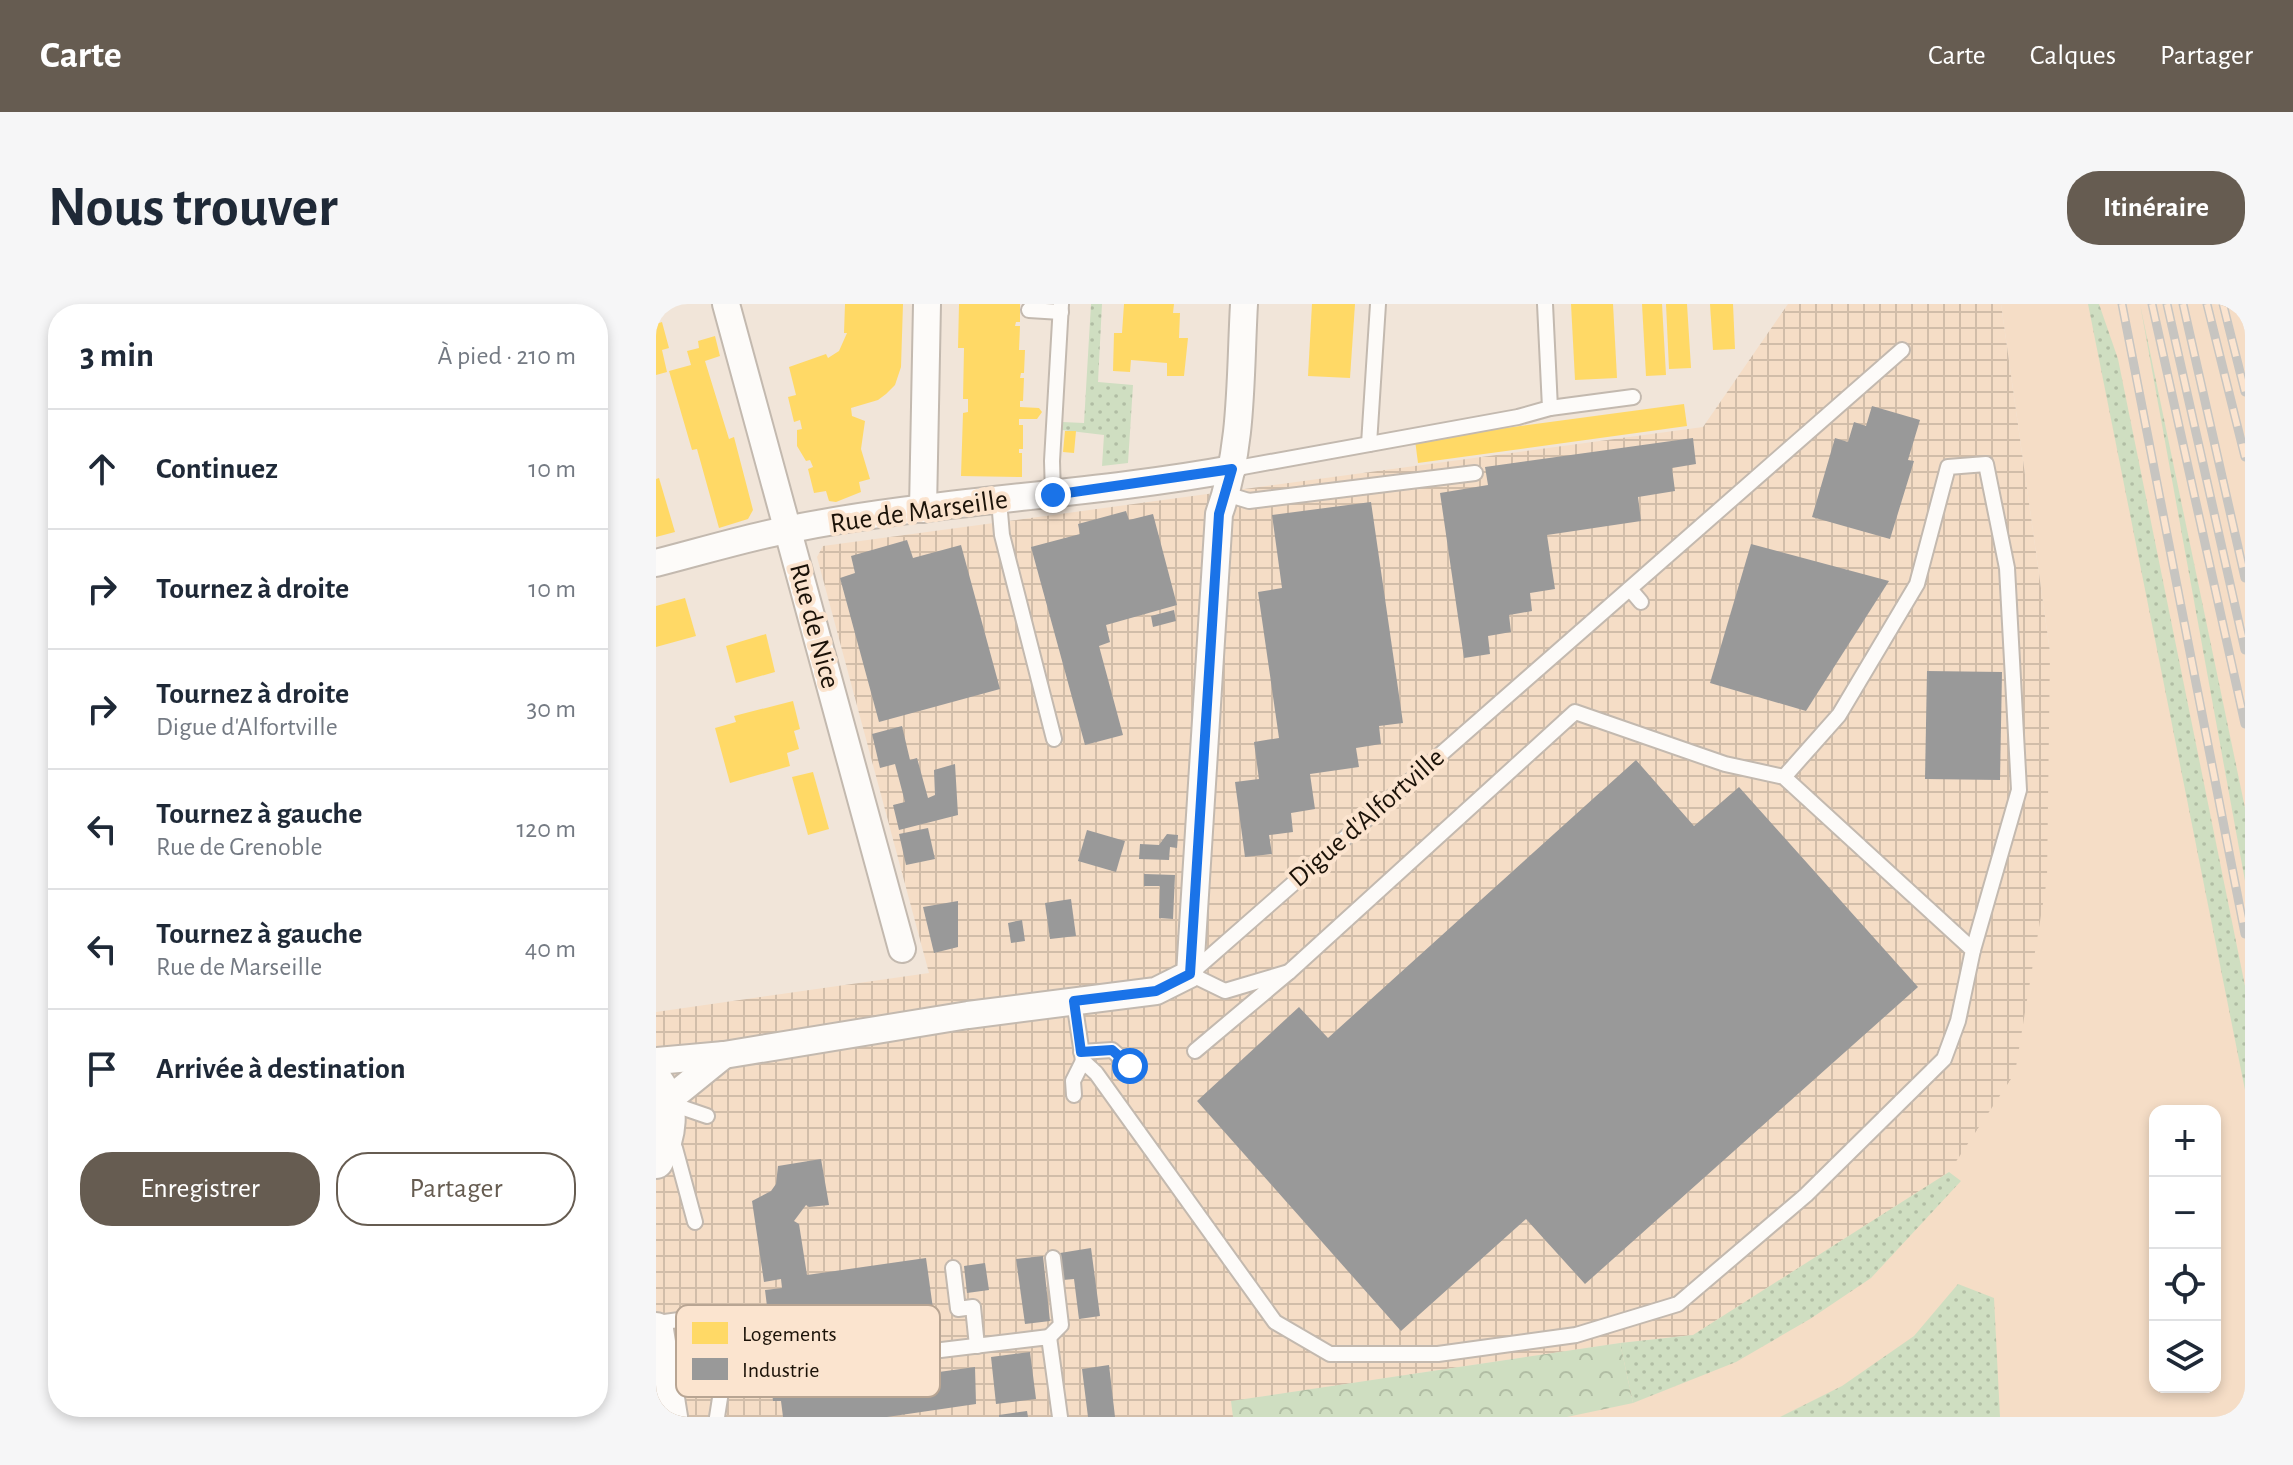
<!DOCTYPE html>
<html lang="fr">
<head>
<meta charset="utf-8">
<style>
  body { margin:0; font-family:"Alegreya Sans",sans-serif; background:#f6f6f7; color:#1f2937 }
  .controls { position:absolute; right:24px; bottom:24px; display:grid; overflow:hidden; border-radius:16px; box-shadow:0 4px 12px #0003 }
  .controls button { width:72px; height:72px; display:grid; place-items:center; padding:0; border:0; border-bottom:2px solid #e0e1e3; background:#fff; color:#1f2937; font:40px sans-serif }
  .stop { position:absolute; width:24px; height:24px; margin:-18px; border:6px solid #1a73e8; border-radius:50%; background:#fff }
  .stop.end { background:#1a73e8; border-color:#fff; box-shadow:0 2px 8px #0008 }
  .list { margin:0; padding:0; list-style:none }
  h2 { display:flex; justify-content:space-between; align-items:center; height:104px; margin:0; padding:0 32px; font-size:34px }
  h2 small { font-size:26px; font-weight:400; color:#747a83 }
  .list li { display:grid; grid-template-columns:52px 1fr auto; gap:24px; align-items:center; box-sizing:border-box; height:120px; padding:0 32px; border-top:2px solid #e0e1e3 }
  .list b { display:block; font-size:30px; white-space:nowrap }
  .list p { margin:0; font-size:26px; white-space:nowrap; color:#747a83 }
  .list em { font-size:26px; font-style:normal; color:#747a83 }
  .actions { display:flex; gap:16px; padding:24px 32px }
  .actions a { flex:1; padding:18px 0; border:2px solid #665c51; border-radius:32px; text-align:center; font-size:28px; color:#665c51 }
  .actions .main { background:#665c51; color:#fff }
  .icon { flex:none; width:44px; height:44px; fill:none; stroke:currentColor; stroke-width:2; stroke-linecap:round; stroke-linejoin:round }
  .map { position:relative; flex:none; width:1589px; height:1113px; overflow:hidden; border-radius:32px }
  header { display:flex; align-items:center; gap:48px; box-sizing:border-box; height:112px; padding:0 40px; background:#665c51; color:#fff }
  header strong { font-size:38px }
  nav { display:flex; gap:44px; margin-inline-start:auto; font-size:28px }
  .intro { display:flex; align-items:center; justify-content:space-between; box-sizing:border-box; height:192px; padding:0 48px }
  h1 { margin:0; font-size:56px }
  .button { padding:20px 36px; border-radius:32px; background:#665c51; color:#fff; font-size:28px; font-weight:700 }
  main { display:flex; gap:48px; padding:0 48px }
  aside { flex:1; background:#fff; border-radius:32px; box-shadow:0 4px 12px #0003 }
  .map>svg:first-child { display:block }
  .built { fill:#f5ddc6; fill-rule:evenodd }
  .industrial { fill:url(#industrial-grid) }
  .grass { fill:url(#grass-dots) }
  .forest { fill:url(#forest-crowns) }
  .homes { fill:#ffd966 }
  .industry { fill:#999 }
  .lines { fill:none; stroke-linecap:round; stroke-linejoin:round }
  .service-casing { stroke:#c3b9af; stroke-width:18 }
  .minor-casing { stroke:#c3b9af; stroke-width:30 }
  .tertiary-casing { stroke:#c3b9af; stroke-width:38 }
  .service { stroke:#fdfbf9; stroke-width:14 }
  .minor { stroke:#fdfbf9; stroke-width:26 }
  .tertiary { stroke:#fdfbf9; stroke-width:34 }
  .rail-casing { stroke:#c7c5c1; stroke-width:9 }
  .rail { stroke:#fbe4cf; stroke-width:6; stroke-dasharray:18; stroke-linecap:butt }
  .route { stroke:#1a73e8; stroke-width:10 }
  .labels { text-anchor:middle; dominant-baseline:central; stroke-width:8; stroke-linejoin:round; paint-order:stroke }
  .street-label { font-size:28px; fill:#1b1208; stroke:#fbe4cf }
  .key { fill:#fbe4cf; stroke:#b8a593; stroke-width:2 }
  .key-label { font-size:22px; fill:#1b1208 }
</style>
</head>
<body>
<header>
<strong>Carte</strong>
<nav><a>Carte</a><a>Calques</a><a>Partager</a></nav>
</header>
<div class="intro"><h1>Nous trouver</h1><a class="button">Itinéraire</a></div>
<main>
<aside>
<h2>3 min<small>À pied · 210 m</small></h2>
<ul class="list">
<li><svg class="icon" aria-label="ahead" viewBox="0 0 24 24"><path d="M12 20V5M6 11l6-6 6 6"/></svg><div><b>Continuez</b></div><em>10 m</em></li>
<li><svg class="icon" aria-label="right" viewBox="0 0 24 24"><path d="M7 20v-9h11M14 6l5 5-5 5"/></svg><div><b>Tournez à droite</b></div><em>10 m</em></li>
<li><svg class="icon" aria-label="right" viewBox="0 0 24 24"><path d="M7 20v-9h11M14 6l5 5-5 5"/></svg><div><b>Tournez à droite</b><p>Digue d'Alfortville</p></div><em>30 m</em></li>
<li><svg class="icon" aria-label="left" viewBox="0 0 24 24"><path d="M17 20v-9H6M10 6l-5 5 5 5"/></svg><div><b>Tournez à gauche</b><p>Rue de Grenoble</p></div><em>120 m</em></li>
<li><svg class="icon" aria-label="left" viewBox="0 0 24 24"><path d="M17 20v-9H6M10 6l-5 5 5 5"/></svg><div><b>Tournez à gauche</b><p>Rue de Marseille</p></div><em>40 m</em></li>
<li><svg class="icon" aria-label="arrive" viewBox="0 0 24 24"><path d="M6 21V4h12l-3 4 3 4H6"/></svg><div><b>Arrivée à destination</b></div></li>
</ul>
<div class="actions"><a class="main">Enregistrer</a><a>Partager</a></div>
</aside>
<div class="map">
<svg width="1589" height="1113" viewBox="0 0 1589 1113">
  <defs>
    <pattern id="industrial-grid" width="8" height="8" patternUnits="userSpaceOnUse" patternTransform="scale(2)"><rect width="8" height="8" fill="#f5ddc6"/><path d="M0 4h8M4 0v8" fill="none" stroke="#d1bda9"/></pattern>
    <pattern id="grass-dots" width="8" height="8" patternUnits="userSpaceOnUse" patternTransform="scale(2)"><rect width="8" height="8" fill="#cfdec1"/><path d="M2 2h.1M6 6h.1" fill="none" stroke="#b1bda4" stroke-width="1.8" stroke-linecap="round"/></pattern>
    <pattern id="forest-crowns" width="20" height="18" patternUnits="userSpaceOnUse" patternTransform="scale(2)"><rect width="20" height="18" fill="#cfdec1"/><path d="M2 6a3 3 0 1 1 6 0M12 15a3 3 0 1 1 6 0" fill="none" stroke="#b1bda4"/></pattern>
  </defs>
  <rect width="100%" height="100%" fill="#f1e5d9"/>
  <path class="built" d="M1345,0h244v1113h-996l-2,-18 373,-56 73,-8 357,-683zM1499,807h60v276h-60z"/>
  <polygon class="industrial" points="1132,0 1345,0 1394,348 1391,575 1359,769 1293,868 1037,1031 964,1039 591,1095 593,1113 0,1113 0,708 273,669 161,253 167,242 1047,123"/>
  <g class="grass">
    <polygon points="435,0 446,0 442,78 477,81 472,159 446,162 448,131 406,126 406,118 428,119"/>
    <polygon points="1432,0 1443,0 1462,55 1589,682 1589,786"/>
    <polygon points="1484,0 1589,504 1589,577"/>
    <polygon points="1293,868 1305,877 1215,974 1154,1015 1080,1058 977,1099 964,1039 1037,1031"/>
    <polygon points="1302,980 1338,994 1344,1113 1124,1113 1186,1082 1258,1032"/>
  </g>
  <polygon class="forest" points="964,1039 977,1099 911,1113 577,1113 575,1097"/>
  <g class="homes">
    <polygon points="189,0 247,0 245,63 239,81 230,90 222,96 195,104 196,112 209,117 205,145 214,175 203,178 205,188 180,198 173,197 170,187 158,189 152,165 157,163 154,156 150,157 141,142 141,126 146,125 144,116 138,118 132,93 140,91 133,63 170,50 172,54 183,47 191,29 188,29"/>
    <polygon points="303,0 364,0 364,18 360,18 359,22 364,22 363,46 369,46 368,69 365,69 364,74 368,74 367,97 364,97 364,103 383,104 386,108 381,115 363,115 363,121 367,121 367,145 363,145 363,149 366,149 366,173 305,172 307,109 312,108 312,95 307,95 308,44 302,44"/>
    <polygon points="468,0 518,0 517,9 524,9 523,34 532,34 528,72 511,72 511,59 475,56 474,68 457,67 458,29 466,29"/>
    <polygon points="656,0 699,0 694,74 652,72"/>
    <polygon points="915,0 957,0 961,74 919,76"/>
    <polygon points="986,0 1006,0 1010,71 990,72"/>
    <polygon points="1010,0 1031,0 1035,64 1013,65"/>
    <polygon points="1054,0 1077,0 1079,45 1057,46"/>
    <polygon points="6,18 13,44 6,46 11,68 0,71 0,20"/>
    <polygon points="59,32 64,52 49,57 73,135 78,133 97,206 92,215 63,224 41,145 36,146 13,67 35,61 31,47 43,44 42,37"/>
    <polygon points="1028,100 1031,122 762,159 759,136"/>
    <polygon points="409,127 420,127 418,149 407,148"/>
    <polygon points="3,174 19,228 0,233 0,175"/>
    <polygon points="29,294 40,332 0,343 0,302"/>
    <polygon points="110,330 119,368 80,379 70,342"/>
    <polygon points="137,397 144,425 138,427 143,445 131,449 134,462 74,479 59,424 80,418 78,412"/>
    <polygon points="157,468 173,525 152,531 136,473"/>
  </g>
  <g class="industry">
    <polygon points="1216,102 1264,116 1252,156 1258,157 1234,235 1156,213 1179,134 1192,138 1198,118 1210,122"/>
    <polygon points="1037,134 1040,160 1016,164 1019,187 982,193 985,217 891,231 899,285 874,289 876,307 853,311 855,328 832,332 834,350 808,354 784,189 832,181 829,163"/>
    <polygon points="715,198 747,419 723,422 725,440 700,444 703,463 654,470 659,505 635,509 637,528 613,531 616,550 589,553 579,478 603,475 598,438 623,434 602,288 626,284 616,211"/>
    <polygon points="470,207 473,216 497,210 521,301 450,321 454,338 443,342 467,431 429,441 375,243 424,230 422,220"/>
    <polygon points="251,236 257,254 305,241 344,385 223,418 184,274 199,269 195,252"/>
    <polygon points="1095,240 1233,277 1150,407 1054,379"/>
    <polygon points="518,306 520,317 497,323 495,312"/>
    <polygon points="1271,367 1346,368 1344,476 1269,475"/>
    <polygon points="246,422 254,456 261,454 272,494 279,491 278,466 299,460 302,511 243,526 237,501 249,498 239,460 224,464 216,430"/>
    <polygon points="980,456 1038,522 1083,483 1262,683 929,980 870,915 745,1027 541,797 643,703 672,734"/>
    <polygon points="272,524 279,555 250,561 243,530"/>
    <polygon points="431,526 469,537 460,568 422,557"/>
    <polygon points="511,530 522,531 521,544 514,543 513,556 483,555 484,540 503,541"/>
    <polygon points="488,570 519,571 517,615 503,614 504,582 488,582"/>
    <polygon points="415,595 420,632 394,635 389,599"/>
    <polygon points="302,597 302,643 278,649 267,603"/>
    <polygon points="366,616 369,637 355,639 352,619"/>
    <polygon points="165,855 173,901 153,903 150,901 138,917 143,920 151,971 270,954 279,1019 160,1035 166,1084 186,1081 186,1075 195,1074 196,1080 319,1063 320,1100 231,1113 127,1113 125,1097 117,1097 110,1036 115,1035 109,986 126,984 125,975 108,978 96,897 115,887 120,880 122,862"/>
    <polygon points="435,944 444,1012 423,1015 418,975 407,976 404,949"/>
    <polygon points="387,952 394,1017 369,1020 360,955"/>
    <polygon points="329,959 333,986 311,989 308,962"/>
    <polygon points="374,1048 380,1095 340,1100 335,1053"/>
    <polygon points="453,1061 459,1113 432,1113 426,1065"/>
    <polygon points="371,1107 372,1113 343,1113 343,1111"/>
  </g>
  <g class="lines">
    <defs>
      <g id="service">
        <polyline points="373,6 405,8"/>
        <polyline points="894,104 977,93"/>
        <polyline points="713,140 722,0"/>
        <polyline points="576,165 862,113 894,104 889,0"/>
        <polyline points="570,190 593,197 819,169"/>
        <polyline points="397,191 396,157 405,0"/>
        <polyline points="343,197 346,231 398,435"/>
        <polyline points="974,285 985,298"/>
        <polyline points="1128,473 1183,411 1261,280 1292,163 1330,160 1351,264 1363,486 1317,646"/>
        <polyline points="418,697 427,757 440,769 619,1018 674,1050 782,1050 920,1031 1022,1000 1150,891 1288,755 1302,717 1317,646 1128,473 1069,460 919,408 633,668"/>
        <polyline points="539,747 633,668 569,687 534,670 1246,46"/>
        <polyline points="425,748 456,746 474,762"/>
        <polyline points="418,791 417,777 427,757"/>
        <polyline points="10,798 51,812"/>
        <polyline points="9,838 19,844 39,918"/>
        <polyline points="297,964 302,1005 317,1003 321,1042"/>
        <polyline points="0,1019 75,1009"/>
        <polyline points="393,1033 405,1021 397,954"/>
        <polyline points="169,1060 393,1033 404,1113"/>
        <polyline points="61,1113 64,1094"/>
      </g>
      <g id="minor">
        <polyline points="70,0 246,645"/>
        <polyline points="267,205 271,0"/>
        <path d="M0,259c43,-11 86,-24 130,-33 147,-30 299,-34 446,-61"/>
        <path d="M0,757l68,-6 244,-40 188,-24 34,-17 29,-460c24,-66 21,-140 25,-210"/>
        <polyline points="10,798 68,751"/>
      </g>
      <g id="tertiary">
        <path d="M0,778c18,25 13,54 0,79"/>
        <polyline points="0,1026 14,1113"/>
      </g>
    </defs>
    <use href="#service" class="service-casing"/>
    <use href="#minor" class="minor-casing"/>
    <use href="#tertiary" class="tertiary-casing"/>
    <use href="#service" class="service"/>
    <use href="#minor" class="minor"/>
    <use href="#tertiary" class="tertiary"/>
    <defs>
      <g id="rail">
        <polyline points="1466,0 1589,630"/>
        <polyline points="1496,0 1589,420"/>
        <polyline points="1511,0 1589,346"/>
        <polyline points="1527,0 1589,274"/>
        <polyline points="1551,0 1589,153"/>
        <polyline points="1567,0 1589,88"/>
        <polyline points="1586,0 1589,10"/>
      </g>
    </defs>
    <use href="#rail" class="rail-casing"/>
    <use href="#rail" class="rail"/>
  </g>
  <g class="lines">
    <polyline class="route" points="397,191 576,165 563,210 534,670 500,687 418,697 425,748 456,746 474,762"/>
  </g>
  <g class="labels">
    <g class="street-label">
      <text transform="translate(263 208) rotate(-8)">Rue de Marseille</text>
      <text transform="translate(158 322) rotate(75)">Rue de Nice</text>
      <text transform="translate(711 514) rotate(-41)">Digue d'Alfortville</text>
    </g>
  </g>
  <rect x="20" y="1001" width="264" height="92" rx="12" class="key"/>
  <rect x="36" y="1018" width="36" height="22" fill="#ffd966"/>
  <rect x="36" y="1054" width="36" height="22" fill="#999"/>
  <g class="key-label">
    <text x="86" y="1037">Logements</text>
    <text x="86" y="1073">Industrie</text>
  </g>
</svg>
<div class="controls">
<button>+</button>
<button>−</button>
<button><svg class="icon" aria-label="locate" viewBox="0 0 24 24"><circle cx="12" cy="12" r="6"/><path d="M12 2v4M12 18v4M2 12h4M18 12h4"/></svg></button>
<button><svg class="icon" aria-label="layers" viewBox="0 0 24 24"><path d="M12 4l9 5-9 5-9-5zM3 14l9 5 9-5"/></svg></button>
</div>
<div class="stop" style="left:474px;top:762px"></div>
<div class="stop end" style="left:397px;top:191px"></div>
</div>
</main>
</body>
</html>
